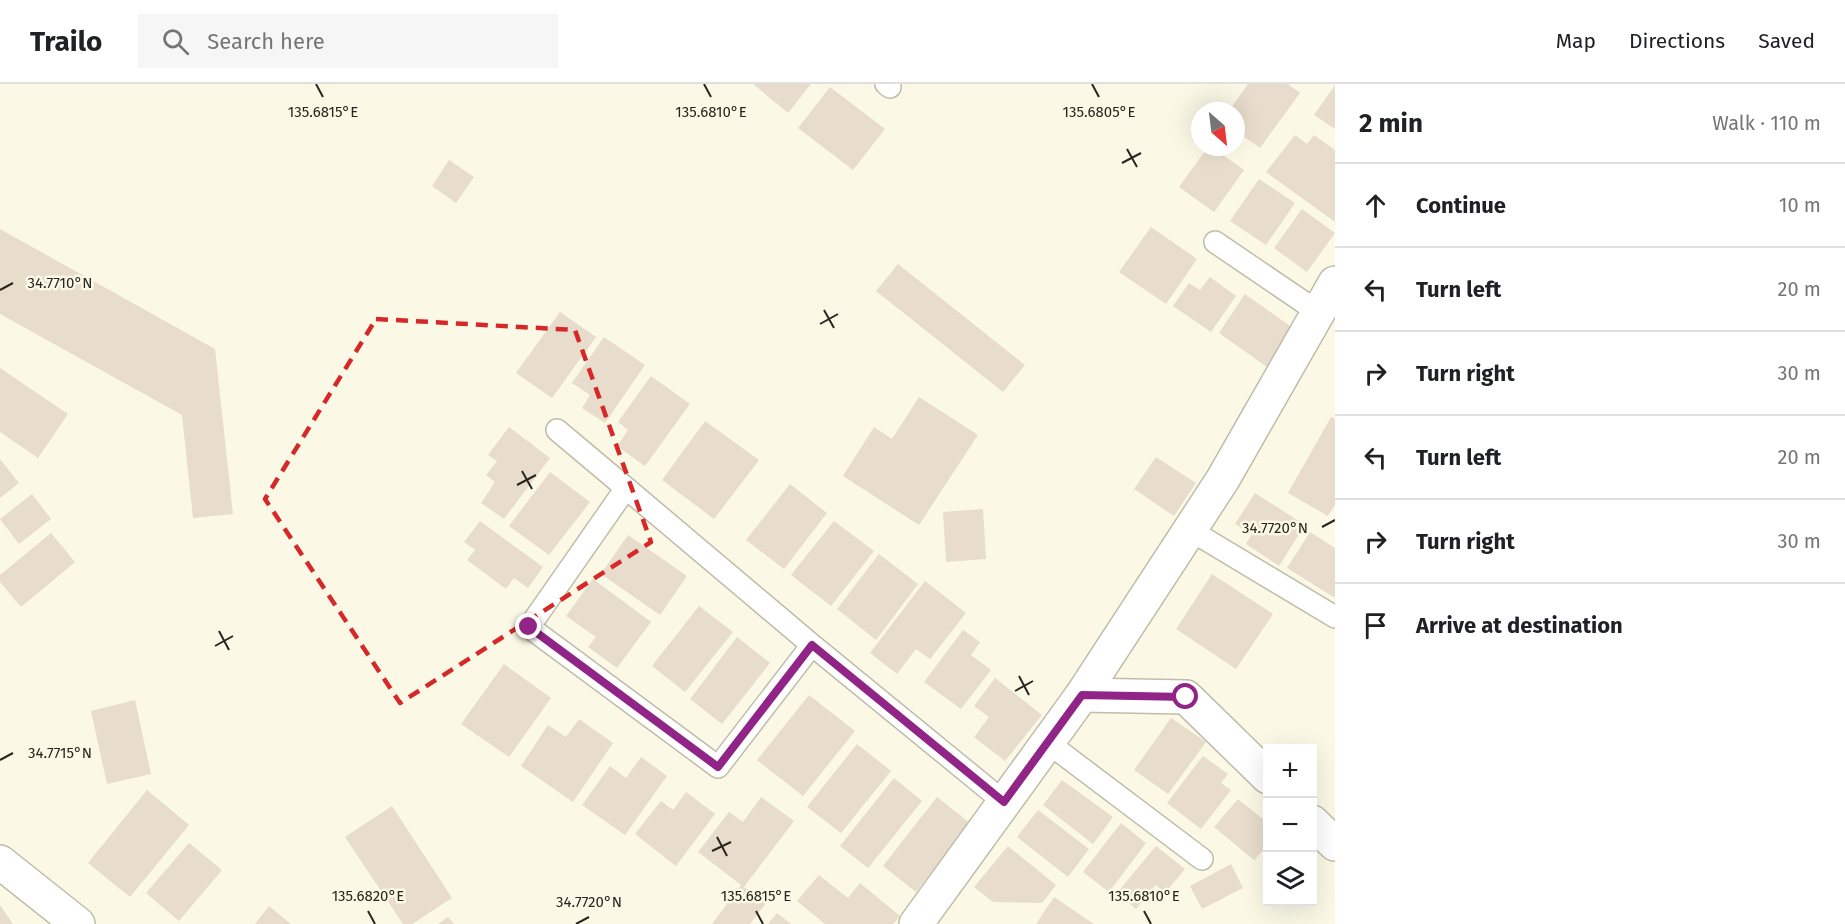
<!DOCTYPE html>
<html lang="en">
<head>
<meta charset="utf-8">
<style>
  body { margin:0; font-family:"Fira Sans",sans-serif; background:#f6f6f6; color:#202124 }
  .controls { position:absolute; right:18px; bottom:18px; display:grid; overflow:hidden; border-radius:0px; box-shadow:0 6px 24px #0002 }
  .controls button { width:54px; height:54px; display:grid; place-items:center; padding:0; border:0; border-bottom:2px solid #e0e0e0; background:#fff; color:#202124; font:30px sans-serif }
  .compass { position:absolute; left:1191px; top:18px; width:54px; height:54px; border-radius:50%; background:#fff; box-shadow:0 6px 24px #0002; rotate:152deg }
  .stop { position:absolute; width:18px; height:18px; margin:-14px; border:4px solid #902487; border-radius:50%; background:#fff }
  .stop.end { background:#902487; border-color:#fff; box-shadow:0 2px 6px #0008 }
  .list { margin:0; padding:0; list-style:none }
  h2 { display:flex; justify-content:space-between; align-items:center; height:78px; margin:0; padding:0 24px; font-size:26px }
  h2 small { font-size:20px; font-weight:400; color:#757577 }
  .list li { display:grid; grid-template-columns:39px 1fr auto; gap:18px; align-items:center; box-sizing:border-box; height:84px; padding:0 24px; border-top:2px solid #e0e0e0 }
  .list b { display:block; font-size:22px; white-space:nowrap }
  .list em { font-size:20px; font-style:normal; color:#757577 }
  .icon { flex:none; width:33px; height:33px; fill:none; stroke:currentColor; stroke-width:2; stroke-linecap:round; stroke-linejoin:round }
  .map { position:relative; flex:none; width:1335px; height:840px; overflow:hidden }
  header { display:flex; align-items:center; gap:36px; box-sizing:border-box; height:84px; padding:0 30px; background:#fff; border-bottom:2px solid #e0e0e0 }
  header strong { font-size:28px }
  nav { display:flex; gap:33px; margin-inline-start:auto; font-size:21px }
  .search { width:420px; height:54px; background:#f6f6f6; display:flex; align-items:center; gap:15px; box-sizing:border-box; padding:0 21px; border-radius:0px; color:#757577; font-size:22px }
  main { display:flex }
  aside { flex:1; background:#fff }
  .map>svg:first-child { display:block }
  .building { fill:#e8dccc }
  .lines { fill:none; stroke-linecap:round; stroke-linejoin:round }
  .lane-casing { stroke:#bfbcaa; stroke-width:24 }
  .street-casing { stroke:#bfbcaa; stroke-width:36 }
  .secondary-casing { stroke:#bfbcaa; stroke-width:36 }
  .lane { stroke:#fff; stroke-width:21 }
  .street { stroke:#fff; stroke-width:33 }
  .secondary { stroke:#fff; stroke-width:33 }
  .route { stroke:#902487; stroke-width:8 }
  .marked { fill:none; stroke:#d62828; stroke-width:4.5; stroke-dasharray:12 8; stroke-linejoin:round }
  .ticks { fill:none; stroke:#272620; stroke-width:2 }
  .ticks-label { font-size:15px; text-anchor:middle; fill:#272620; stroke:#fbf9e6; stroke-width:5; stroke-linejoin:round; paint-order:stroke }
</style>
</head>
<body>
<header>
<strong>Trailo</strong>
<div class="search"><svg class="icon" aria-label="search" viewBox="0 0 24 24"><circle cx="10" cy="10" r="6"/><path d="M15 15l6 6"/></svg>Search here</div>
<nav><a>Map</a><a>Directions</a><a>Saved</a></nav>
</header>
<main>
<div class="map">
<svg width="1335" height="840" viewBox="0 0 1335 840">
  <rect width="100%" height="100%" fill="#fbf9e6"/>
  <g class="building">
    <polygon points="753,0 811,0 788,29"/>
    <polygon points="1248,0 1288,0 1300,9 1260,64 1236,47 1236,27 1229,27"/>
    <polygon points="1335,1 1335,45 1314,31"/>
    <polygon points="830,3 885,45 853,86 798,44"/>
    <polygon points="1295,51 1307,60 1314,51 1335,66 1335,138 1266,88"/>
    <polygon points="1208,63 1212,63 1244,86 1214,128 1179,103"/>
    <polygon points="449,76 474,93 456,119 432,102"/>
    <polygon points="1259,95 1295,119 1266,161 1230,137"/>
    <polygon points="1302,125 1335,149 1307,188 1274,164"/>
    <polygon points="1151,143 1197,175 1166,220 1119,188"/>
    <polygon points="0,145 215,265 233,430 193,434 182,331 0,230"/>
    <polygon points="898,180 1025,281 1003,308 876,207"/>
    <polygon points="1210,193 1236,212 1211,248 1173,222 1189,199 1200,206"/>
    <polygon points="1245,210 1293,244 1267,283 1219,249"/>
    <polygon points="560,228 596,253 552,314 516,289"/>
    <polygon points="604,253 645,281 605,339 582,324 590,311 572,299"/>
    <polygon points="0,284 68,330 38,374 0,348"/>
    <polygon points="651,292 690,320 645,382 617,362 628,346 618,338"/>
    <polygon points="919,313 978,351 919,441 843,392 874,343 892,355"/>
    <polygon points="1331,333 1335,335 1335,421 1328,432 1288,409"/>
    <polygon points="705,337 759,376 714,435 662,396"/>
    <polygon points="509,343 550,374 504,435 481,419 495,398 486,391 497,377 488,371"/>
    <polygon points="1156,373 1196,399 1174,432 1134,405"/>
    <polygon points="0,375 19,399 0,414"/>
    <polygon points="550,388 590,418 549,471 509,442"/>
    <polygon points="790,400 827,429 784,485 746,456"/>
    <polygon points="1255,409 1305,441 1279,482 1246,460 1252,450 1235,440"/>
    <polygon points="32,410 51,435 19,460 0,435"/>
    <polygon points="983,425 986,475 946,478 943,428"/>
    <polygon points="480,437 543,483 528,504 514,494 506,505 467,476 475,466 464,458"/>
    <polygon points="834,437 874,467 831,522 791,491"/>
    <polygon points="1310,448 1335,464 1335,514 1287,484"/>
    <polygon points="51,449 75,478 21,523 0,498 0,491"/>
    <polygon points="628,451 687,492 660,531 601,490"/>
    <polygon points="879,470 918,500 876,556 837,525"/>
    <polygon points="1212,490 1273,530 1236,585 1176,545"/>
    <polygon points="593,495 651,538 617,584 588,563 596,553 566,532"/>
    <polygon points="925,497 966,529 930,575 916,565 897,590 870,569"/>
    <polygon points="699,522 733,548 685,608 652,582"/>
    <polygon points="963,546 980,558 971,571 991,586 961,625 924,598"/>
    <polygon points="737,553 770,579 722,640 690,615"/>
    <polygon points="504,580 551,614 509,673 461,640"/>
    <polygon points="995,594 1042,631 1005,677 974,653 989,633 974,622"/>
    <polygon points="809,611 855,647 803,712 757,676"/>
    <polygon points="135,616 151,690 107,700 91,627"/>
    <polygon points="1171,634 1206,658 1168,710 1134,686"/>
    <polygon points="579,635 613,659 573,718 521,682 548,641 566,653"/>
    <polygon points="857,660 891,687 841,749 807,723"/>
    <polygon points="1203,672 1228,690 1221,699 1231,706 1201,745 1167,719"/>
    <polygon points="641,673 667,692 625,751 582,721 610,682 626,694"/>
    <polygon points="894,694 922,717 868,784 840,762"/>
    <polygon points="1062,696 1113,733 1093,760 1043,721"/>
    <polygon points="147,706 189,741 130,813 88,779"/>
    <polygon points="686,708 715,730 676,782 635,750 661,717 673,726"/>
    <polygon points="761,713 794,737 744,803 766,819 750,840 712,840 741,801 698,768 729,728 743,738"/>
    <polygon points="937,713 970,739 916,808 883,782"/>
    <polygon points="1238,715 1268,739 1268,761 1254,776 1214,743"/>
    <polygon points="392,722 452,814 412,840 403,840 345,753"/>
    <polygon points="1038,726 1089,765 1068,793 1017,753"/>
    <polygon points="1121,739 1146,759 1109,808 1083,788"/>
    <polygon points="189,759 222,786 179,837 146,809"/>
    <polygon points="1008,762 1056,801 1042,819 993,818 974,803"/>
    <polygon points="1156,762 1185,785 1165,809 1156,801 1136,825 1117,809"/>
    <polygon points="1231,780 1243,804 1202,825 1190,802"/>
    <polygon points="819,791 848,814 860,799 900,832 893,840 825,840 797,817"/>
    <polygon points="1054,813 1094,840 1036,840"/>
    <polygon points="0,821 13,840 0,840"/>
    <polygon points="269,822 291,840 255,840"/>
    <polygon points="777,829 791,840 768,840"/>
    <polygon points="448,833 454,840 438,840"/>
  </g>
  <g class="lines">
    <defs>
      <g id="lane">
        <polyline points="886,0 890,3"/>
        <polyline points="1215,158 1318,228"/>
        <polyline points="557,346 626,404"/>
        <polyline points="1190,446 1335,533"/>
        <polyline points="812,561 718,683 529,543 626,404 812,561 1004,718"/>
        <polyline points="1047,658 1202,775"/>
      </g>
      <g id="street">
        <polyline points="1082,611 1186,613 1268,693"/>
        <polyline points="1312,738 1335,760"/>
        <polyline points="916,840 1082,611 1223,395 1335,199"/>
      </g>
      <polyline id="secondary" points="0,778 78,840"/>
    </defs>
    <use href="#lane" class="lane-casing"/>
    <use href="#street" class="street-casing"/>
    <use href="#secondary" class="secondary-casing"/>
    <use href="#lane" class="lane"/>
    <use href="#street" class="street"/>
    <use href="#secondary" class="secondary"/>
  </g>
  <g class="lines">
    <polyline class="route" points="529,543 718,683 812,561 1004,718 1082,611 1186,613"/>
  </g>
  <path class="marked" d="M376,235l199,11 76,212 -251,161 -135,-204z"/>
  <path class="ticks" d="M316,0l7,13M704,0l7,13M1092,0l7,13M1127,65l10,18M1122,79l19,-10M0,206l13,-7M824,226l10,18M820,240l18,-10M522,387l10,18M517,401l19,-10M1322,443l13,-7M219,547l10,19M215,562l18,-10M1019,592l10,19M1015,607l18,-10M0,676l13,-7M717,753l10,19M712,767l19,-9M368,827l7,13M756,827l7,13M1144,827l7,13M576,840l13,-7"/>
  <g class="ticks-label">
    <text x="323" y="33">135.6815°E</text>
    <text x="711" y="33">135.6810°E</text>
    <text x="1099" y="33">135.6805°E</text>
    <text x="60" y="204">34.7710°N</text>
    <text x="1275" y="449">34.7720°N</text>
    <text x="60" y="674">34.7715°N</text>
    <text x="368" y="817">135.6820°E</text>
    <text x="756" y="817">135.6815°E</text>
    <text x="1144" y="817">135.6810°E</text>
    <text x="589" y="823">34.7720°N</text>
  </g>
</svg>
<div class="controls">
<button>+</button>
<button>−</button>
<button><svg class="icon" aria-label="layers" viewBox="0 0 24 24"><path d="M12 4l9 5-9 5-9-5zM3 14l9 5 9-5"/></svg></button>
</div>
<svg class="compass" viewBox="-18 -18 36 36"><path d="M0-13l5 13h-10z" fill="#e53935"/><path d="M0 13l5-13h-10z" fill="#757577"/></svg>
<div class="stop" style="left:1186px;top:613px"></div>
<div class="stop end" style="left:529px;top:543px"></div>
</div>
<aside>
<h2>2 min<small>Walk · 110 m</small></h2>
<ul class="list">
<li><svg class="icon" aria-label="ahead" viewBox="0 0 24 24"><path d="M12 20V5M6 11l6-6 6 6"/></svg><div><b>Continue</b></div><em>10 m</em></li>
<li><svg class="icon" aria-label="left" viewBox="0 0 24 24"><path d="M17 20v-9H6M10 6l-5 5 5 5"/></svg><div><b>Turn left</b></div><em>20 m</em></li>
<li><svg class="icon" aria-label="right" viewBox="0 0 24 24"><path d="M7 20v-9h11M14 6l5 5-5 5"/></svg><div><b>Turn right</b></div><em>30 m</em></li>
<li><svg class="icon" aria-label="left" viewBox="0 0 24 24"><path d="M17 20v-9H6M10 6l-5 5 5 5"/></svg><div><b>Turn left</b></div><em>20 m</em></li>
<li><svg class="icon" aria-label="right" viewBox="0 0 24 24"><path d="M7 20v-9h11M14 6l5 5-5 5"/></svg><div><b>Turn right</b></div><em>30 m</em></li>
<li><svg class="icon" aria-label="arrive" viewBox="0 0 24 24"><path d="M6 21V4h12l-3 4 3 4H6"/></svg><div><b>Arrive at destination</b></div></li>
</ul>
</aside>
</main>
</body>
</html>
